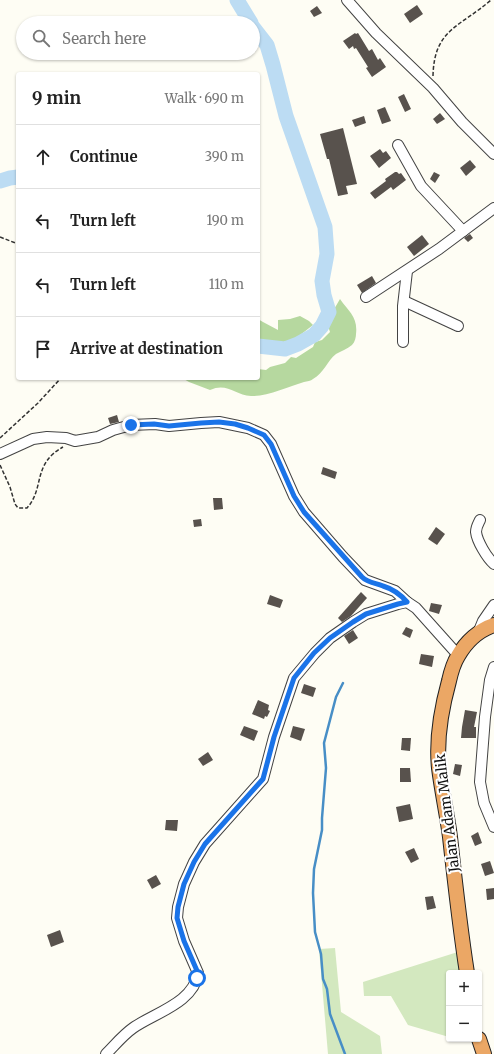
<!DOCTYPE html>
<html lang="en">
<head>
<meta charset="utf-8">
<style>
  body { margin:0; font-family:Merriweather,serif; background:#f6f6f6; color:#222 }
  .controls { position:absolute; right:12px; bottom:12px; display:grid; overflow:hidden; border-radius:4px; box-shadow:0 1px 3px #0004 }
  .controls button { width:36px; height:36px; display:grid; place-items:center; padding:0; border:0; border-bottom:1px solid #e0e0e0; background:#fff; color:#222; font:20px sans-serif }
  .stop { position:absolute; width:12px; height:12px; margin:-9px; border:3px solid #1a73e8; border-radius:50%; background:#fff }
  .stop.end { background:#1a73e8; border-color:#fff; box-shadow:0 1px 4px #0008 }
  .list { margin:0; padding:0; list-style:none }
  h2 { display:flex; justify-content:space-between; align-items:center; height:52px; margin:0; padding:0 16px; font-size:17px }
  h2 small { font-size:13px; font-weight:400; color:#767676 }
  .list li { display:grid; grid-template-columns:26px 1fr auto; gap:12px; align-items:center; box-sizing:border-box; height:64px; padding:0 16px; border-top:1px solid #e0e0e0 }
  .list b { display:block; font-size:15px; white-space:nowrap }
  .list em { font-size:13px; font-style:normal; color:#767676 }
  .icon { flex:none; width:22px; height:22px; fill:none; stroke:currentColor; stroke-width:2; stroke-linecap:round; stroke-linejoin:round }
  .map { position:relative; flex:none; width:494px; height:1054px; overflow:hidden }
  .search { position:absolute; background:#fff; box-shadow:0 1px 3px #0004; left:16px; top:16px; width:244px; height:44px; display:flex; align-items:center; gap:10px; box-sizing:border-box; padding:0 14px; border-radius:22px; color:#767676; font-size:15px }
  .panel { position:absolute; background:#fff; box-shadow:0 1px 3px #0004; left:16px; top:72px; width:244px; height:308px; border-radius:4px }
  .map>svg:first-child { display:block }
  .green { fill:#d3e8bf }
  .forest { fill:#b6d89f }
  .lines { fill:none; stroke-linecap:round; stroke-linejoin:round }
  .stream { stroke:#478ec6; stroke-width:2.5 }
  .river { stroke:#bcdcf3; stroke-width:15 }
  .building { fill:#58524d }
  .minor-casing { stroke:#434343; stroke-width:12 }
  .highway-casing { stroke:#212121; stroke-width:16 }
  .path { stroke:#323232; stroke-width:1.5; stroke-dasharray:4 2; stroke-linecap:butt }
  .minor { stroke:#fff; stroke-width:10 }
  .highway { stroke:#eba765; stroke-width:14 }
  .route { stroke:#1a73e8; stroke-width:5 }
  .labels { text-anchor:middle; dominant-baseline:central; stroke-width:4; stroke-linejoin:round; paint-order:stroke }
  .street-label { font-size:14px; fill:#101010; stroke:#fff }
</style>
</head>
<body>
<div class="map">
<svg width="494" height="1054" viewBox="0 0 494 1054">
  <rect width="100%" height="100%" fill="#fefdf4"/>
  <g class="green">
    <polygon points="335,948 341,1012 380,1036 382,1054 328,1054 319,949"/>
    <polygon points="464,950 467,973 449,973 449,1037 408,1025 391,996 364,996 363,982"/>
  </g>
  <g class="forest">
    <path d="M340,299c9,13 18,18 16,35 0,3 -1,8 -4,11 -5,4 -11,6 -16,9 -9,7 -12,19 -23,25 -2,2 -6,2 -9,3 -14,4 -38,15 -53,14 -16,-1 -24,-14 -41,-6l-21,-8 -7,-4h76v-9l8,1 4,-3 15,-4 6,-6 5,1 17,-11 2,-5 7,-2 8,-8 -2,-6 5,-15z"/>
    <polygon points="300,316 309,321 313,325 286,346 270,353 258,353 258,319 263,322 278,330 278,320 290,319"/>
  </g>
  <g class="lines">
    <polyline class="stream" points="343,683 336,697 324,743 326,768 322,818 322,830 314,869 313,893 315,932 321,954 323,979 327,989 330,1014 345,1054"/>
    <g class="river">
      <polyline points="237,0 251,23"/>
      <polyline points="253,27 267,45 273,65 286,116 325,227 327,254 322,281 324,295 329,312 322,326 314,335 298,344 285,349 258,346"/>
      <polyline points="0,181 10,178 18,177"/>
    </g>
  </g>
  <g class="building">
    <polygon points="417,5 423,14 410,23 404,14"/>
    <polygon points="317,6 322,13 314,17 310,11"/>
    <polygon points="355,33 356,34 358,33 369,51 372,49 378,60 380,58 386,67 372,77 366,68 368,67 356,48 354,49 353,46 349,49 343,41"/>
    <polygon points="404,94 411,109 405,112 398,97"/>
    <polygon points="385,107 391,121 382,124 377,110"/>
    <polygon points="440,113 445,119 437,124 433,119"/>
    <polygon points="364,116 366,123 355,127 352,120"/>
    <polygon points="343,128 357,184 346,186 348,194 338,196 329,159 327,159 320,134"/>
    <polygon points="380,149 383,153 386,151 391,158 379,168 370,156"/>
    <polygon points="470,160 476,167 466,176 460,168"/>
    <polygon points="395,172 397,172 399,174 401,173 406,180 393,190 391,187 375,199 370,193 386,181 385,179"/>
    <polygon points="434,172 440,175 435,183 430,179"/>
    <polygon points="470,234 473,238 468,242 464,238"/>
    <polygon points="422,235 429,244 414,256 407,247"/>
    <polygon points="372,276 376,283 362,293 357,285"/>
    <polygon points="117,415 119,422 110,424 108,418"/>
    <polygon points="323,467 337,472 335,479 321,474"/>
    <polygon points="213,498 222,498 223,509 214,510"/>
    <polygon points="201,519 202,526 194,527 193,520"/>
    <polygon points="436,527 445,534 437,545 428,539"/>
    <polygon points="361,592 367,598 351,616 342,622 338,618"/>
    <polygon points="270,595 283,600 280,608 267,604"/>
    <polygon points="431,603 442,605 439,614 429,611"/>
    <polygon points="406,627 413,630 410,638 402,634"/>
    <polygon points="353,630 358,638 349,644 344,636"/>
    <polygon points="421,654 434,656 432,667 419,664"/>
    <polygon points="304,684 316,688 313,697 301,693"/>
    <polygon points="258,700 269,705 268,710 270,711 267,717 265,716 264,719 252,714"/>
    <polygon points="465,710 477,712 474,727 476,727 476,738 461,738 462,727"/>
    <polygon points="244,726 258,731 254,741 240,735"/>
    <polygon points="293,726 305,729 301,741 290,737"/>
    <polygon points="402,738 411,738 410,751 401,750"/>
    <polygon points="208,752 213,760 203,766 198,759"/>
    <polygon points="455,764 462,765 460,776 453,774"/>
    <polygon points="400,768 410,768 411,782 400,782"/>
    <polygon points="410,804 413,819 399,822 396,807"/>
    <polygon points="166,820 178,820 177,831 165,830"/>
    <polygon points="478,832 482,843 475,846 471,836"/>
    <polygon points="414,848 419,859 411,863 405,852"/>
    <polygon points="490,861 494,873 485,876 481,864"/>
    <polygon points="156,875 161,884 152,889 147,880"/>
    <polygon points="494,888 494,899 487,900 486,889"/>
    <polygon points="433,896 436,908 427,910 425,897"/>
    <polygon points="60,930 64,942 51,947 47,935"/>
  </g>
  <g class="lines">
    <defs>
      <g id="minor">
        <polyline points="347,0 376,33 433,88 462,122 494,154"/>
        <polyline points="398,145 421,186 463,231"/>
        <polyline points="366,297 439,249 494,208"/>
        <polyline points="404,301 458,326"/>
        <polyline points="403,342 403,306 407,271"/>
        <polyline points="0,454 33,439 47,437 66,438 75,441 98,437 113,430 131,425 155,424 169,426 201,423 219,422 248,428 264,435 271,444 294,496 304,512 343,557 365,580 395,591 407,602"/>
        <path d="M480,520c-2,4 -4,7 -4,12 1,9 11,26 18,32"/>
        <polyline points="478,633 483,621 494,605"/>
        <polyline points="494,667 490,680 485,717 480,782 484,803 494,827"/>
        <path d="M106,1054c9,-9 17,-19 27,-26 21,-15 61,-25 65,-55l-14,-32 -7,-23 1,-11 6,-23 10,-22 11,-18 58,-65 11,-42 20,-59 21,-25 15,-15 23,-16 13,-8 32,-10 9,-2 9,6 42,47"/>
      </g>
      <g id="highway">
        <path d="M467,973c-7,-45 -12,-90 -17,-136 -3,-23 -8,-45 -11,-69 -3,-29 2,-58 10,-87 2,-9 4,-17 9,-25 8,-14 21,-26 36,-31"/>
        <polyline points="479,1039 484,1054"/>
      </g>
    </defs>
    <use href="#minor" class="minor-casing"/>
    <use href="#highway" class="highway-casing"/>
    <g class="path">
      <path d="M433,76c1,-47 27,-49 58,-76"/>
      <polyline points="0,237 18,244"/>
      <polyline points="0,438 38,403 61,378"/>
      <path d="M0,465l10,22 5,17 3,4h9c18,-20 5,-44 36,-61"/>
    </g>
    <use href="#minor" class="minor"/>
    <use href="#highway" class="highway"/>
  </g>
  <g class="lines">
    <path class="route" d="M131,425l23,-1 15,2 32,-3 18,-1 16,2 13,4 16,7 7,9 23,52 10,16 58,65c6,6 14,6 21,9 10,3 18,9 24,16l-9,2 -32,10 -13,8 -23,16 -16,15 -20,25 -20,59 -11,42 -58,65 -11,18 -10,22 -6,23 -1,11 7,23 14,32 -1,5"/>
  </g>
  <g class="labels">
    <g class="street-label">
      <text transform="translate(447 813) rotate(-97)">Jalan Adam Malik</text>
    </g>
  </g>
</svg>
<div class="controls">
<button>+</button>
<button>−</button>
</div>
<div class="stop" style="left:197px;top:978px"></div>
<div class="stop end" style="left:131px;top:425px"></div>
<div class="search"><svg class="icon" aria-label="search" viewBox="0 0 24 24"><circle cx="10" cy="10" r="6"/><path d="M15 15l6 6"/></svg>Search here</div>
<section class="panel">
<h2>9 min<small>Walk · 690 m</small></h2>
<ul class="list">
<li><svg class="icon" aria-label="ahead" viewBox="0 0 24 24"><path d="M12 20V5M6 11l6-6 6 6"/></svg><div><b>Continue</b></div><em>390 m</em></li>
<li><svg class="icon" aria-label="left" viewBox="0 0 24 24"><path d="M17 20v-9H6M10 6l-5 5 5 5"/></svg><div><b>Turn left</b></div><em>190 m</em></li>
<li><svg class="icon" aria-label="left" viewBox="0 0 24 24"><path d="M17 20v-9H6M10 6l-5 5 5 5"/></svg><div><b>Turn left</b></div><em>110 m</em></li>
<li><svg class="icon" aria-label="arrive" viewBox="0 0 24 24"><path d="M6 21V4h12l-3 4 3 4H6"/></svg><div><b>Arrive at destination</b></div></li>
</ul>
</section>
</div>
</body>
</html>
